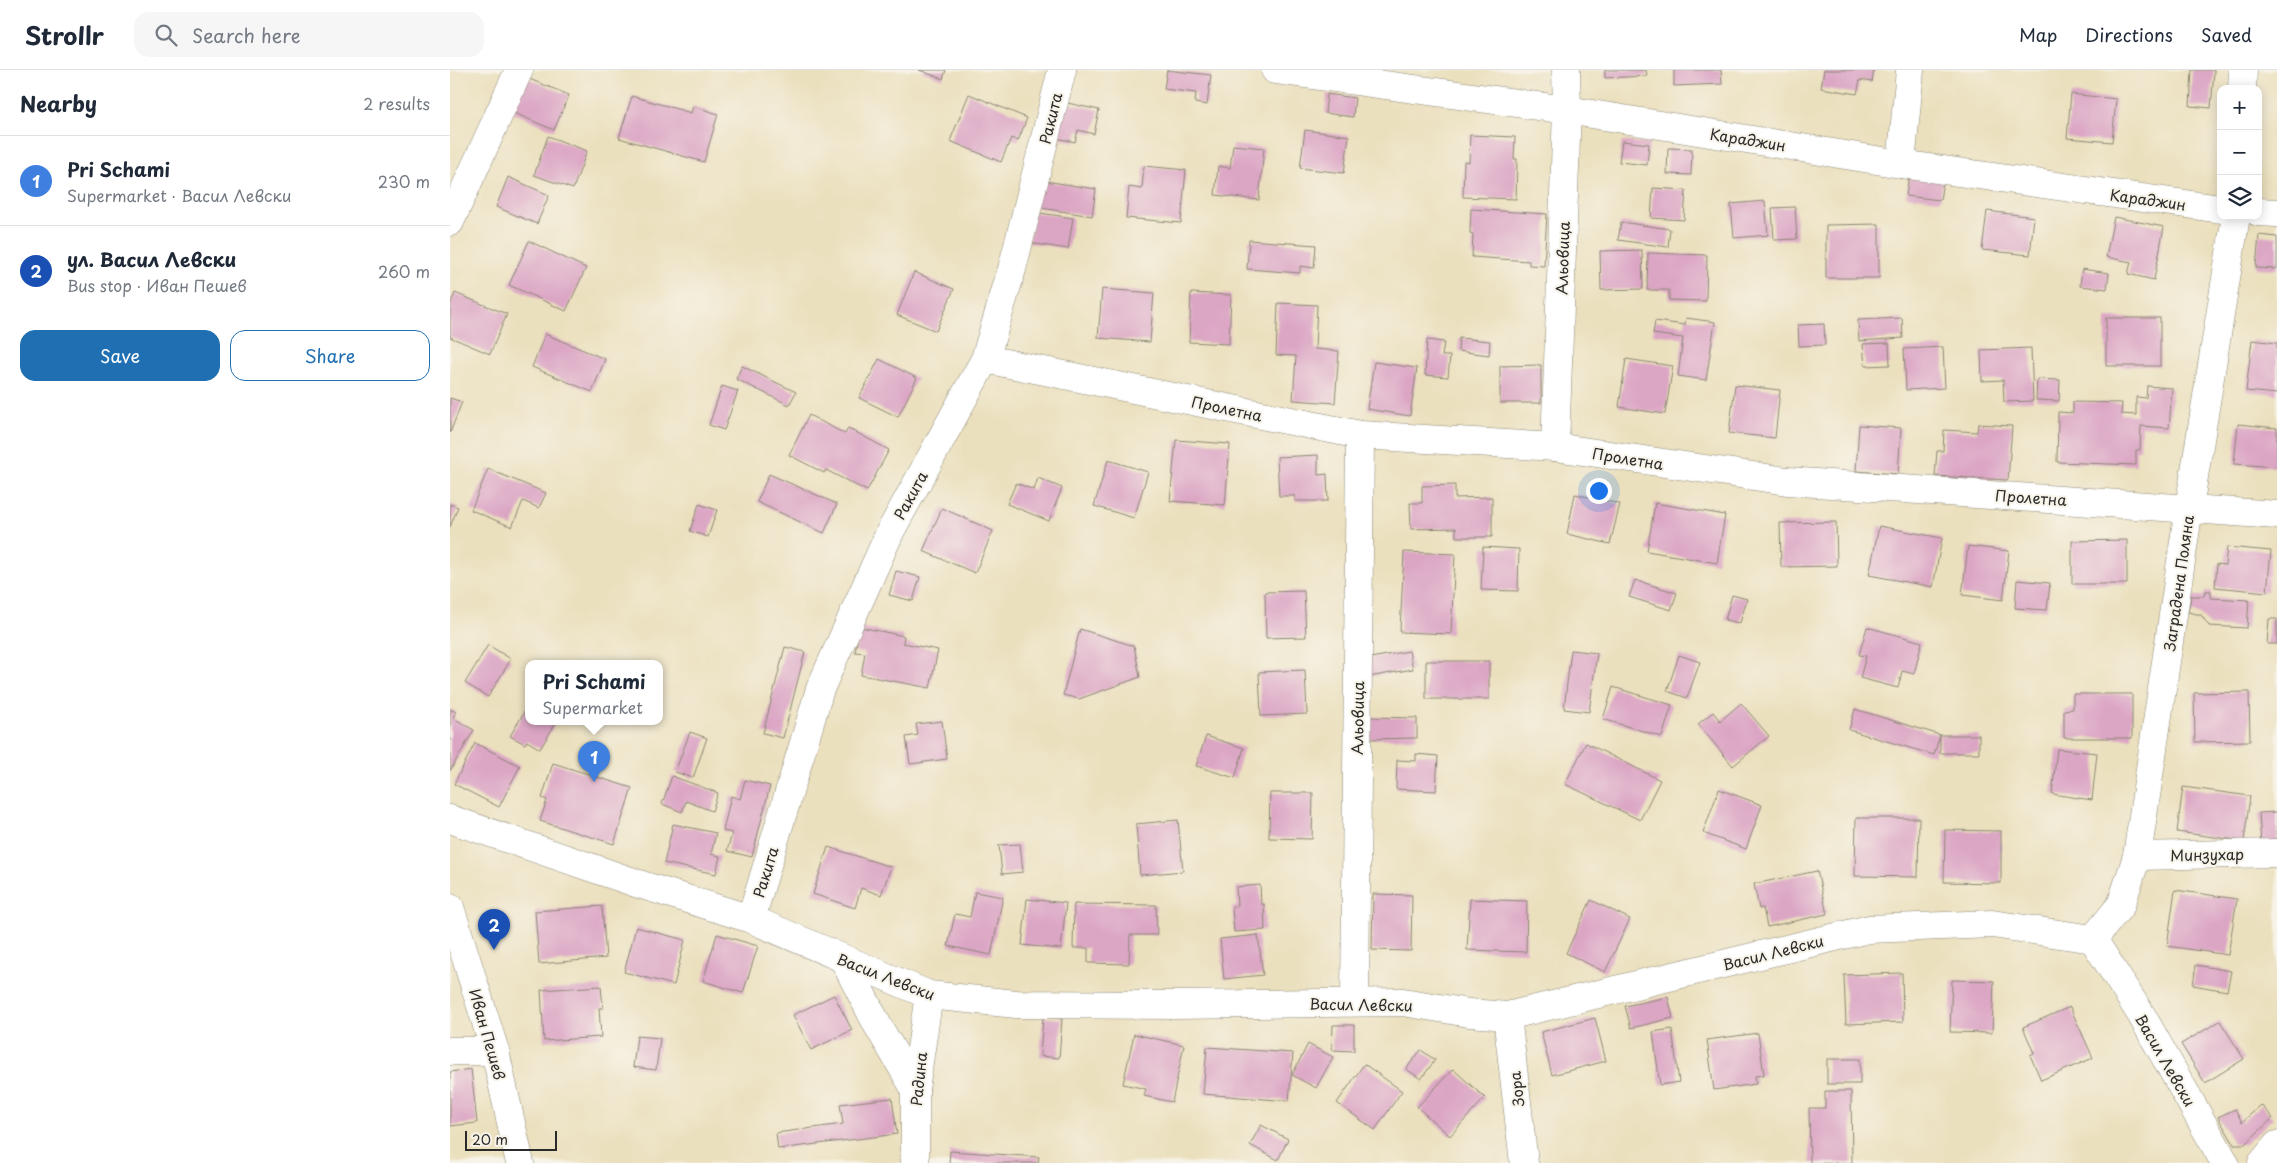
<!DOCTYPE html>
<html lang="en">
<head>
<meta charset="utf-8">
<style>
  body { margin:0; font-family:"Playpen Sans",sans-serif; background:#f6f6f7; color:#1f2937 }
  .controls { position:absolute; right:15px; top:15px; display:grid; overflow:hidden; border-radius:10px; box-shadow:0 2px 12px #0003 }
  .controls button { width:45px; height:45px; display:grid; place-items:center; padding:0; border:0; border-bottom:1px solid #e0e1e3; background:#fff; color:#1f2937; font:25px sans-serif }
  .scale { position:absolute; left:15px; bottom:12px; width:92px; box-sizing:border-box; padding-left:5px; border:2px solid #2b2b2b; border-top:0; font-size:14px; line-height:18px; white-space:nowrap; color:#2b2b2b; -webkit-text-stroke:4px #f7f3e8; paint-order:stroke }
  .you { position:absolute; left:1148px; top:420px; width:18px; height:18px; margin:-12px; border:4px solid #fff; border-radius:50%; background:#1a73e8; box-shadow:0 0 0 8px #1a73e833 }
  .badge { display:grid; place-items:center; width:32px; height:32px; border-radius:50%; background:#1f6fb2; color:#fff; font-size:16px; font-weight:700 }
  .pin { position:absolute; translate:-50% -41px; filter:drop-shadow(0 1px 2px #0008) }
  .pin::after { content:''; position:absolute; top:26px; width:18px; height:15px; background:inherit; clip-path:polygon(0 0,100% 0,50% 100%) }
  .popup { position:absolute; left:75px; top:590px; width:138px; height:65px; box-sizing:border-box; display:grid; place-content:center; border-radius:10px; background:#fff; filter:drop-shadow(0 1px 4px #0005); font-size:16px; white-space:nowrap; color:#747a83 }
  .popup b { font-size:19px; color:#1f2937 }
  .popup::after { content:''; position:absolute; left:50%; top:100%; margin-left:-10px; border:10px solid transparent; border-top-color:#fff }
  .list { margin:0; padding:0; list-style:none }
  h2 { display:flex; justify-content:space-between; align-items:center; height:65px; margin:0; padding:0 20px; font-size:21px }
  h2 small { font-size:16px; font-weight:400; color:#747a83 }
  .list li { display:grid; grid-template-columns:32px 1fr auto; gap:15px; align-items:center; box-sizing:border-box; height:90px; padding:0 20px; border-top:1px solid #e0e1e3 }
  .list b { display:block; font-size:19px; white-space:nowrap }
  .list p { margin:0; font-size:16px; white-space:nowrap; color:#747a83 }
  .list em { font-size:16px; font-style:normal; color:#747a83 }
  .actions { display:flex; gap:10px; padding:15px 20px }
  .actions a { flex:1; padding:11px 0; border:1px solid #1f6fb2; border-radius:15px; text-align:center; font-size:18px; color:#1f6fb2 }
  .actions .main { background:#1f6fb2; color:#fff }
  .icon { flex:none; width:28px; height:28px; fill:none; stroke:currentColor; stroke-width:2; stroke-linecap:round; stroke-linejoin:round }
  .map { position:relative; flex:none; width:1827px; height:1093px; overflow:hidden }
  header { display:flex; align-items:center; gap:30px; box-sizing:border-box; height:70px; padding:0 25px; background:#fff; border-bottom:1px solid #e0e1e3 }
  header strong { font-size:24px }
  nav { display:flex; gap:28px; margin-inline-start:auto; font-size:18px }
  .search { width:350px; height:45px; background:#f6f6f7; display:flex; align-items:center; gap:12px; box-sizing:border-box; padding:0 18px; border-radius:15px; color:#747a83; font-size:19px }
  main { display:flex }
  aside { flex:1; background:#fff }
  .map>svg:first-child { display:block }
  .building { fill:#dba5c4 }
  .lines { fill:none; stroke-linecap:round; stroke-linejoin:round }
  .minor-casing { stroke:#8b8674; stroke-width:29 }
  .minor { stroke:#fff; stroke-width:28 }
  .labels { text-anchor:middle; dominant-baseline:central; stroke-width:4; stroke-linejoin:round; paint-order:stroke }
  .street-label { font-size:15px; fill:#2b2b2b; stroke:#f7f3e8 }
</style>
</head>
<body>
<header>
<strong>Strollr</strong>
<div class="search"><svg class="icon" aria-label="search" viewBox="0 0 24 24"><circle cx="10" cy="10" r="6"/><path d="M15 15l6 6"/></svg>Search here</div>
<nav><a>Map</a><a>Directions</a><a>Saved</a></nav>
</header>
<main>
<aside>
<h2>Nearby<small>2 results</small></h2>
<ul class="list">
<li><span class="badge" style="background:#3f7fe0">1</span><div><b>Pri Schami</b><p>Supermarket · Васил Левски</p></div><em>230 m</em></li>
<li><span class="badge" style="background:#1a4fb4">2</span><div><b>ул. Васил Левски</b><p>Bus stop · Иван Пешев</p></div><em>260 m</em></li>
</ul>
<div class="actions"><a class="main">Save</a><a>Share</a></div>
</aside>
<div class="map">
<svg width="1827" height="1093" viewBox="0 0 1827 1093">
  <rect width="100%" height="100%" fill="#f7f3e8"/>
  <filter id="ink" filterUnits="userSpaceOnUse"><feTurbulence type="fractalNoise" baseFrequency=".02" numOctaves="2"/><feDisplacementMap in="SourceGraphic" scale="10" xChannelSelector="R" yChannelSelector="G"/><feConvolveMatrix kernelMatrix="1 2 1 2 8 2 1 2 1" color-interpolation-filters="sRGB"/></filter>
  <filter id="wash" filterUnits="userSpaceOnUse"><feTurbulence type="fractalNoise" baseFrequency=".0096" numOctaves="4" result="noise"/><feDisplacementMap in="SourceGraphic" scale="20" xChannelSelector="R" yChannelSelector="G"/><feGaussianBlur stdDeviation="1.12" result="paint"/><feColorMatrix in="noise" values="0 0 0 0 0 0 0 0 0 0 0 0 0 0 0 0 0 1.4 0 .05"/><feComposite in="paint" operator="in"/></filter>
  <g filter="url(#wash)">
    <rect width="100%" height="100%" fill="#ebe0be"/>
    <g id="blocks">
      <g class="building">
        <polygon points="469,0 496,0 493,9"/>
        <polygon points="717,0 761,5 757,35 745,33 746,23 714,19"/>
        <polygon points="1155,0 1196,0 1197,6 1155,8"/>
        <polygon points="1224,0 1271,0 1272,14 1224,16"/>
        <polygon points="1374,0 1424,0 1422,12 1410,10 1407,24 1371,18"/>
        <polygon points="1742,0 1764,0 1761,38 1740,36"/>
        <polygon points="72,6 119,25 104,60 57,40"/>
        <polygon points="519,24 577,48 568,71 561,68 551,92 500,71"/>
        <polygon points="877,24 905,28 903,47 875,43"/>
        <polygon points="1621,24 1666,29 1662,72 1617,68"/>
        <polygon points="182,26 241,43 243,36 268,44 254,92 169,68"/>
        <polygon points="613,32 649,40 644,64 628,60 625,72 606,68"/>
        <polygon points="855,60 899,66 894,103 850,98"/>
        <polygon points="1020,65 1065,67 1064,89 1067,89 1066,129 1013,127 1014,91 1019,92"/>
        <polygon points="98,66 137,81 123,119 84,105"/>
        <polygon points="1172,71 1199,74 1197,95 1169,92"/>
        <polygon points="783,75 814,78 809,130 765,125 768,96 780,98"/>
        <polygon points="1218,78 1242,79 1241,105 1217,104"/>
        <polygon points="694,96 736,100 731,153 676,148 679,117 692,119"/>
        <polygon points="1459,106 1493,111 1490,130 1456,126"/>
        <polygon points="58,107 99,125 87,154 46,137"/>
        <polygon points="589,110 646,119 642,146 585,137"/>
        <polygon points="1203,118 1236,120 1234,150 1201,148"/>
        <polygon points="1315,131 1318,165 1284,168 1281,134"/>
        <polygon points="1345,137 1347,169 1324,170 1322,138"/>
        <polygon points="1021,139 1097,144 1094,196 1079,195 1079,191 1022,187 1023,164 1020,163"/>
        <polygon points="1537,141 1584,147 1580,185 1532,180"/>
        <polygon points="584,142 623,148 618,179 579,173"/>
        <polygon points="1664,147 1714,157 1704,210 1678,204 1681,192 1656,187"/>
        <polygon points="1171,152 1220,159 1218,177 1168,170"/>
        <polygon points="1429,154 1429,208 1376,208 1376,155"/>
        <polygon points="1809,165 1827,167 1827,199 1806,198"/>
        <polygon points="799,170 866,175 864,198 850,196 850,203 797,199"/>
        <polygon points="79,171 136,198 116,241 59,215"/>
        <polygon points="1192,180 1193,219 1151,220 1150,181"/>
        <polygon points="1198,183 1257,185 1256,231 1219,230 1219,220 1197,220"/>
        <polygon points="1632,199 1659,203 1657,219 1630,216"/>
        <polygon points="464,202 504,219 486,261 447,245"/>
        <polygon points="652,219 704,223 700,272 648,268"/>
        <polygon points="5,223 57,244 40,284 0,267 0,235"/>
        <polygon points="741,223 781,225 779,274 739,272"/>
        <polygon points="828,233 867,235 865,279 889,281 885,333 843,330 846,286 826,285"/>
        <polygon points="1236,248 1265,252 1256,310 1228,306 1233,268 1203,264 1205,251 1235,255"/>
        <polygon points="1452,248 1453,268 1409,271 1408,250"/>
        <rect x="1656" y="248" width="54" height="48"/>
        <polygon points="1374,254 1375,275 1349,276 1348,255"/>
        <polygon points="95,264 155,289 142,322 82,297"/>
        <polygon points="1009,268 1040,271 1039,285 1008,281"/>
        <polygon points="977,270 994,272 992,286 1000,286 998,307 975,305"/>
        <polygon points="1802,270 1827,273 1827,324 1796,321"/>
        <polygon points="1439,273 1440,295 1415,296 1413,274"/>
        <polygon points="1493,277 1495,318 1456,320 1454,279"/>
        <polygon points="1581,278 1583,331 1554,332 1553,310 1532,311 1531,280"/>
        <polygon points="429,289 467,308 448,347 409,328"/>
        <polygon points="1176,289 1223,296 1215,344 1169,337"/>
        <polygon points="924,292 967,298 960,346 917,339"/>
        <polygon points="1091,295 1091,333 1050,333 1050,296"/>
        <polygon points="292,296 346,322 339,335 286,309"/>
        <polygon points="1587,309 1610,310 1609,331 1586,330"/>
        <polygon points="1285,315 1330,320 1325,368 1279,363"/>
        <polygon points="272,316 288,321 274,360 259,355"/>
        <polygon points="1697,316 1722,318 1719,358 1691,356 1690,380 1686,380 1686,395 1607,392 1608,342 1623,343 1623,332 1672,333 1671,344 1686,345 1686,327 1696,328"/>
        <polygon points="0,328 12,332 0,363"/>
        <polygon points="359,345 395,364 398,358 439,380 417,421 376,400 374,403 339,385"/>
        <polygon points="1528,354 1562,356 1558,410 1485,406 1487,381 1493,381 1494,360 1527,362"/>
        <polygon points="1788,354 1827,358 1827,397 1784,394"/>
        <polygon points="1409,355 1451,358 1448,404 1406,401"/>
        <polygon points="726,370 780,374 775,435 720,431"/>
        <polygon points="868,385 868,405 877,404 878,431 845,431 845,426 829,426 827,387"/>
        <polygon points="658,390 698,402 684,448 644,436"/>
        <polygon points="38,399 96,423 89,438 73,431 62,457 21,440"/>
        <polygon points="319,404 387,434 374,463 307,432"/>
        <polygon points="588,408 612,418 599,451 557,434 566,413 584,420"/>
        <polygon points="1005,415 1005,428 1042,427 1042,467 1006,467 1006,458 961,459 960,433 972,433 972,416"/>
        <polygon points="1125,424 1170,434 1160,474 1117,464"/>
        <polygon points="1205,433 1275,445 1267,493 1197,481"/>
        <polygon points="0,434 8,437 0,457"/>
        <polygon points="249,434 267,440 258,467 240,461"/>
        <polygon points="492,438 543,461 525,503 473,481"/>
        <polygon points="1386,452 1387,496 1331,497 1330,453"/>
        <polygon points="1429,456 1492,468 1483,517 1419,505"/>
        <polygon points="1677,470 1677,514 1622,514 1622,471"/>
        <polygon points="1518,476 1559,481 1553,530 1512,525"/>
        <polygon points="1033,477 1069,479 1068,521 1031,520"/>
        <polygon points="1777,477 1821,481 1817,522 1765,517 1767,494 1775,495"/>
        <polygon points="954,482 1005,484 1001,564 950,562"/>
        <polygon points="446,501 470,507 463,531 439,525"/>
        <polygon points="1185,510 1227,523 1221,540 1179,527"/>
        <polygon points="1567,510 1600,513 1597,540 1565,538"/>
        <polygon points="854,521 856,567 816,568 815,522"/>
        <polygon points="1755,521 1761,521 1761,528 1799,530 1797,558 1759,556 1751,545 1738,542 1741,526 1754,526"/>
        <polygon points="1282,525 1297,529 1290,553 1275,550"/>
        <polygon points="1819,549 1827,549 1827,574 1817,574"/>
        <polygon points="410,557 454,566 453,573 488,580 480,618 411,605 415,583 405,582"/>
        <polygon points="1417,557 1472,572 1464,604 1452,601 1448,618 1410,608 1416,586 1409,585"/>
        <polygon points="630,559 684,576 690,607 629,629 613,625"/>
        <polygon points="38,575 61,589 38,627 15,613"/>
        <polygon points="335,577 355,582 333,668 313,663"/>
        <polygon points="1121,580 1147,583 1139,642 1114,639"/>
        <polygon points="959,581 963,599 919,607 915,589"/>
        <polygon points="1229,585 1250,592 1237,628 1217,621"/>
        <rect x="976" y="591" width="63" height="38"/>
        <polygon points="855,600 857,644 811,646 809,602"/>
        <polygon points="1163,617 1222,635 1212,667 1153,649"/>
        <polygon points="1799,622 1800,671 1745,672 1744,623"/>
        <polygon points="1623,624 1682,624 1682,668 1614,668 1614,640 1623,639"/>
        <polygon points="1291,633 1319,666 1283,696 1248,654 1263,642 1270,651"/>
        <polygon points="79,634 79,651 107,651 90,679 77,671 75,674 60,666"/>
        <polygon points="0,639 6,642 3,648 24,660 0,701"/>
        <polygon points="1405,639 1490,665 1484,685 1399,660"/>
        <polygon points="917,647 967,648 967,668 917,669"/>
        <polygon points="492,651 497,689 460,694 456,667 468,665 466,654"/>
        <polygon points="240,662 257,668 243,708 225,702"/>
        <rect x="1490" y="665" width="39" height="18"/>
        <polygon points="756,666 794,678 785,708 746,696"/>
        <polygon points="25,673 70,696 49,737 4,714"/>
        <polygon points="1136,673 1210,710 1190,750 1115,714"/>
        <polygon points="1607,679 1647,683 1642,730 1602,724"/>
        <polygon points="966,684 988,686 986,721 946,719 947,690 966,691"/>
        <polygon points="103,693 182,718 164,774 90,751 97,730 92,728"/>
        <polygon points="222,706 268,723 262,741 236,731 232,742 212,734"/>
        <polygon points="295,710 320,716 302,787 277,781 282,763 273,761 281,726 290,729"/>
        <polygon points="1733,717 1800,726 1794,771 1727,762"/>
        <polygon points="1269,719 1312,735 1296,779 1253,763"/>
        <polygon points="820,723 863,723 862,769 819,768"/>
        <polygon points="1827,742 1827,774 1811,775 1809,743"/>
        <polygon points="1406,748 1469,748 1468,807 1405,806"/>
        <polygon points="728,750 733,801 690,805 686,754"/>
        <polygon points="223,754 266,763 261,784 270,786 266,804 214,793"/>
        <polygon points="1495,760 1551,761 1551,813 1494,812"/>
        <polygon points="570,774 573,802 552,804 549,775"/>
        <polygon points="378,777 441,797 431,825 411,818 405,838 363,824"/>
        <polygon points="1367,801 1377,844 1317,857 1313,838 1309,839 1304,814"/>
        <polygon points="810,815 811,834 814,834 815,860 784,862 782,837 787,836 786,817"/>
        <polygon points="1725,820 1787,829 1778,885 1717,876"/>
        <polygon points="525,822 553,827 541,885 498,876 505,844 520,847"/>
        <polygon points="923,824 962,825 961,881 922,880"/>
        <polygon points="577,829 616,833 611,879 572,875"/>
        <polygon points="1020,829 1077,831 1076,882 1017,880"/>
        <polygon points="1141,830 1180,849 1155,902 1116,883"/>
        <polygon points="624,834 706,835 707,865 680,865 679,894 638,893 638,878 623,878"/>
        <polygon points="152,836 156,888 89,894 85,841"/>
        <polygon points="186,857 235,870 224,915 174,902"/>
        <polygon points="267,864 308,876 293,923 253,911"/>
        <polygon points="808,865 813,905 774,909 770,869"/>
        <polygon points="1746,895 1781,901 1777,921 1743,915"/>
        <polygon points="1452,903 1453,952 1396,954 1394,905"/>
        <polygon points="1502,910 1544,911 1542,963 1500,962"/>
        <polygon points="151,916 153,938 149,938 151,967 94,971 91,920"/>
        <polygon points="384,925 402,960 361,980 343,945"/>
        <polygon points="1218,927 1223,948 1181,958 1175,936"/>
        <polygon points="1620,937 1643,988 1591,1010 1580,985 1584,983 1573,957"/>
        <polygon points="593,947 612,949 609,988 590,986"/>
        <polygon points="1145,948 1156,991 1102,1005 1091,962"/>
        <polygon points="1770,951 1794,989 1755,1013 1731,974"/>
        <polygon points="883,955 904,955 904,981 882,980"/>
        <polygon points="1222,959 1229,1012 1210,1015 1203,962"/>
        <polygon points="1308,963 1314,1005 1305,1006 1306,1014 1264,1020 1257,970"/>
        <polygon points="684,964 734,975 722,1032 694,1026 696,1019 673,1014"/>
        <polygon points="187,966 210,968 206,1000 183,997"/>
        <polygon points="858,974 883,987 866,1018 842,1005"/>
        <polygon points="757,977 843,983 839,1031 753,1024"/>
        <polygon points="971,980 985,990 971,1009 956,999"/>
        <rect x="1377" y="989" width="33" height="25"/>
        <polygon points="914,994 952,1021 925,1060 887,1033"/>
        <polygon points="21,999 27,1053 0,1056 0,1002"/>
        <polygon points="1003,999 1035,1028 1000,1066 967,1037"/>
        <polygon points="1375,1021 1401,1021 1402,1093 1360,1093 1359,1038 1375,1038"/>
        <polygon points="442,1028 447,1064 328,1079 326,1063 393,1054 390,1034"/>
        <polygon points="1811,1035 1823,1048 1795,1074 1784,1074 1768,1047 1785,1039 1792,1052"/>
        <polygon points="811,1055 838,1069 828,1090 800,1075"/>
        <polygon points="500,1081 589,1087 588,1093 499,1093"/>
      </g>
    </g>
  </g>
  <g filter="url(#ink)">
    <use href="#blocks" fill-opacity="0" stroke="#8b8674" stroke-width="1"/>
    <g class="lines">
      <defs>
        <g id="minor">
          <polyline points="825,0 1117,40 1451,94 1771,139"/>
          <polyline points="1792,19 1793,0"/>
          <polyline points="1451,94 1460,0"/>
          <polyline points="1808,142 1827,143"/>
          <polyline points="0,152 69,0"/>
          <polyline points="535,289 910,365 1105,377 1337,411 1827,445"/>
          <polyline points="1105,377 1117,40 1116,0"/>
          <polyline points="0,749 192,815 301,849 479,925 566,934 723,935 953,932 1019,943 1057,946 1419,859 1542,854 1643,869 1692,946 1775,1093"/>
          <polyline points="1687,786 1827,783"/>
          <polyline points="0,837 45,981 70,1093"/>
          <polyline points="301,849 370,619 440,462 535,289 562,199 612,0"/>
          <polyline points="1643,869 1671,835 1687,786 1739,438 1786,146"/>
          <polyline points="394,890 428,956 465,1019"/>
          <polyline points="905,932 910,365"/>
          <polyline points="1057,946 1074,1093"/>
          <polyline points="0,981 45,981"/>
          <polyline points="465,1093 465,1019 479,925"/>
          <polyline points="1812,1093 1827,1075"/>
        </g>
      </defs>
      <use href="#minor" class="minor-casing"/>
      <use href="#minor" class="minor"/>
    </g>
  </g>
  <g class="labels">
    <g class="street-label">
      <text transform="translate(600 48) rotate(-76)">Ракита</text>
      <text transform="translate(1298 69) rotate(9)">Караджин</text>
      <text transform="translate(1698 129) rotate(8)">Караджин</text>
      <text transform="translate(1112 188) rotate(-88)">Альовица</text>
      <text transform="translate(777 338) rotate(12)">Пролетна</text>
      <text transform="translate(1178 388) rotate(9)">Пролетна</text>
      <text transform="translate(460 425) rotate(-61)">Ракита</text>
      <text transform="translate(1581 427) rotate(4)">Пролетна</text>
      <text transform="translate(1728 513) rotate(-82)">Заградена Поляна</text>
      <text transform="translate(907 648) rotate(-89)">Альовица</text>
      <text transform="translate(1757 784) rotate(-1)">Минзухар</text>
      <text transform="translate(315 802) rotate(-73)">Ракита</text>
      <text transform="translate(1323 882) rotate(-14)">Васил Левски</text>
      <text transform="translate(436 906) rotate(21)">Васил Левски</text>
      <text transform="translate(911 934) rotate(1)">Васил Левски</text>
      <text transform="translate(38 964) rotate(74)">Иван Пешев</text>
      <text transform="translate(1716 990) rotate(60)">Васил Левски</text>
      <text transform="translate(468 1009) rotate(-84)">Радина</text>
      <text transform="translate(1066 1019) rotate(-97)">Зора</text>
    </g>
  </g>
</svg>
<div class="controls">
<button>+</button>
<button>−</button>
<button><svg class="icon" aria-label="layers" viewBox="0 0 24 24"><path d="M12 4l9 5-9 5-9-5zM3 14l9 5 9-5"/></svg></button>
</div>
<div class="scale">20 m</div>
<div class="you"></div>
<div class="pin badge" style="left:144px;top:712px;background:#3f7fe0">1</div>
<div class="popup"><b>Pri Schami</b>Supermarket</div>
<div class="pin badge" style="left:44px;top:880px;background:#1a4fb4">2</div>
</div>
</main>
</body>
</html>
